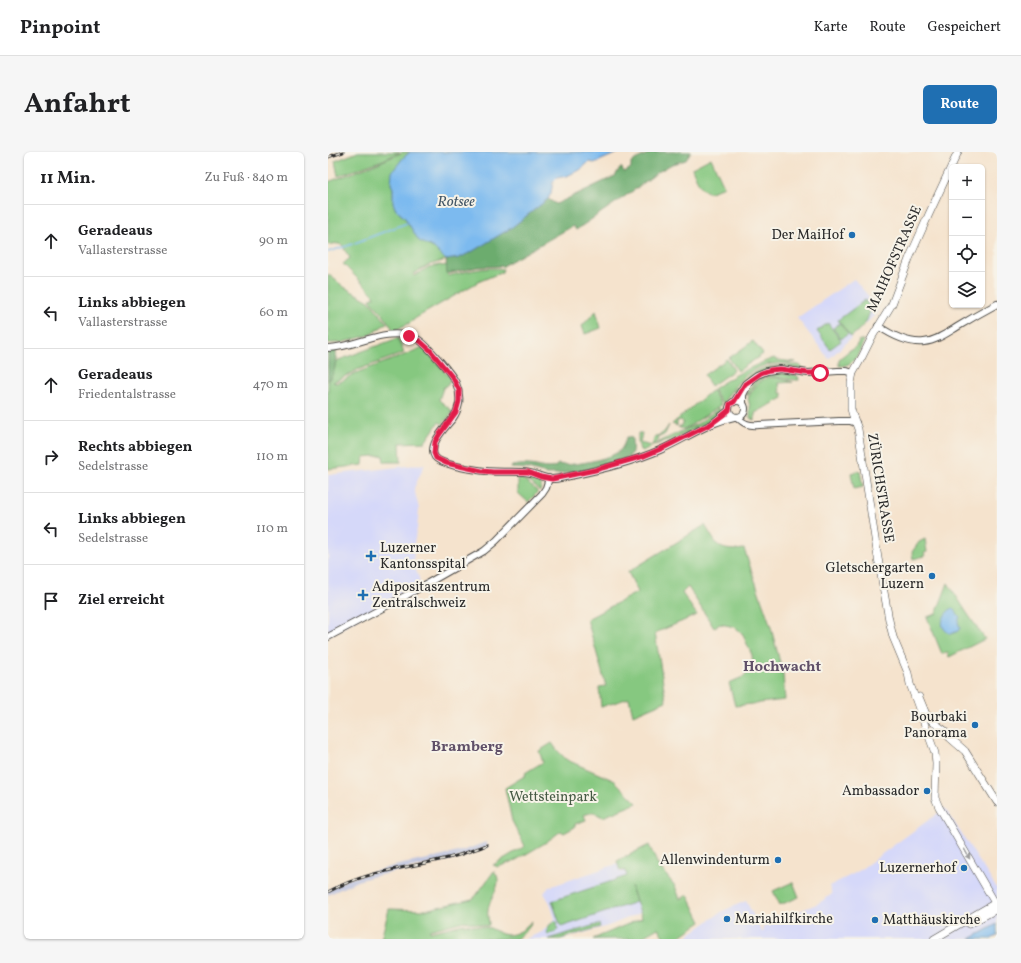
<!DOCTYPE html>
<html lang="de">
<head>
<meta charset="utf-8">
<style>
  body { margin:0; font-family:Vollkorn,serif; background:#f6f6f6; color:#202124 }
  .controls { position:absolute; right:12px; top:12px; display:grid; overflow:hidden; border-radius:6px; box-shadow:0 1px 3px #0004 }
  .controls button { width:36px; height:36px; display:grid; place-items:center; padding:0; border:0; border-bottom:1px solid #e0e0e0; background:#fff; color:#202124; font:20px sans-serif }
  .stop { position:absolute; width:12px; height:12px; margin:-9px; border:3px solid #e11d48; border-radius:50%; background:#fff }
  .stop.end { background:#e11d48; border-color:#fff; box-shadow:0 1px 4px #0008 }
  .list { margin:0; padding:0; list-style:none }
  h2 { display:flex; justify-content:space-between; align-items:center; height:52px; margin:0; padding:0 16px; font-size:17px }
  h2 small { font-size:13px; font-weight:400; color:#757577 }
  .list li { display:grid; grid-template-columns:26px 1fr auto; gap:12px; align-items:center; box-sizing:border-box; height:72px; padding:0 16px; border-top:1px solid #e0e0e0 }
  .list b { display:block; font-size:15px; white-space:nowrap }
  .list p { margin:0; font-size:13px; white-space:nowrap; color:#757577 }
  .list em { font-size:13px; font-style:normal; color:#757577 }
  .icon { flex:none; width:22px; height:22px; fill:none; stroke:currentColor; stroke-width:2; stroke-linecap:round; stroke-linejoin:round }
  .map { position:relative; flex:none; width:669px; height:787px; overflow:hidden; border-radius:6px }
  header { display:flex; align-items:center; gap:24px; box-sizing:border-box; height:56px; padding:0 20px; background:#fff; border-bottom:1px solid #e0e0e0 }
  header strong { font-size:19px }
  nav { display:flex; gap:22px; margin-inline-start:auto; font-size:14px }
  .intro { display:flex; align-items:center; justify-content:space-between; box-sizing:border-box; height:96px; padding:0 24px }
  h1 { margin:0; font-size:28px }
  .button { padding:10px 18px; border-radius:6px; background:#1f6fb2; color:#fff; font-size:14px; font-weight:700 }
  main { display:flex; gap:24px; padding:0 24px }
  aside { flex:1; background:#fff; border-radius:6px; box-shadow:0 1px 3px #0004 }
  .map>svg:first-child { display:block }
  .built { fill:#d5d8f9 }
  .industrial { fill:#bdc3de }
  .green { fill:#86c880; stroke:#587a56 }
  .forest { fill:#6cac6e; stroke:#4c6c4c }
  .water { fill:#7bbaef; stroke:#53728d }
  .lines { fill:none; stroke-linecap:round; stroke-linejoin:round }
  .stream { stroke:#7bbaef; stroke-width:1.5 }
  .secondary-casing { stroke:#494743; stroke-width:8 }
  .primary-casing { stroke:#494743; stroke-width:8 }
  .secondary { stroke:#fff; stroke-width:6 }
  .primary { stroke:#fff; stroke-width:7 }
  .rail-casing { stroke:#2b2b2b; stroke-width:3 }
  .rail { stroke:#f7f3e8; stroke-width:1.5; stroke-dasharray:4.5; stroke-linecap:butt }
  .oneway { fill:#a0a0a0 }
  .route { stroke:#e11d48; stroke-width:5 }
  .poi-dot { fill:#1f6fb2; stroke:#f7f3e8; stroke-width:1.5 }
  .labels { text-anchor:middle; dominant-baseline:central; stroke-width:4; stroke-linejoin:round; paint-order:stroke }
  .poi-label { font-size:14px; fill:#2b2b2b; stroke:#f7f3e8; text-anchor:end }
  .street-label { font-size:14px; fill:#2b2b2b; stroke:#f7f3e8 }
  .park-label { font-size:14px; fill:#465a44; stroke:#f7f3e8 }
  .water-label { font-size:15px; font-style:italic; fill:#435666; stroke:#f7f3e8 }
  .neighbourhood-label { font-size:15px; font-weight:bold; fill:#605068; stroke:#f7f3e8 }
</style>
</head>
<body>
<header>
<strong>Pinpoint</strong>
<nav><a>Karte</a><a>Route</a><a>Gespeichert</a></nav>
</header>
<div class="intro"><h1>Anfahrt</h1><a class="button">Route</a></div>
<main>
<aside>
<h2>11 Min.<small>Zu Fuß · 840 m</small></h2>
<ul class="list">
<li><svg class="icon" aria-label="ahead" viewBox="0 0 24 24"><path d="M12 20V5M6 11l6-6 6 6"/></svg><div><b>Geradeaus</b><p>Vallasterstrasse</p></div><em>90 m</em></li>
<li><svg class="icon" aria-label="left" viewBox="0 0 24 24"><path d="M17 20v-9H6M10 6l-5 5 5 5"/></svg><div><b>Links abbiegen</b><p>Vallasterstrasse</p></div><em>60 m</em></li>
<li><svg class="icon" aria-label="ahead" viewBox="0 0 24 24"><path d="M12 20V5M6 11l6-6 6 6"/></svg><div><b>Geradeaus</b><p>Friedentalstrasse</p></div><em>470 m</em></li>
<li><svg class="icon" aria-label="right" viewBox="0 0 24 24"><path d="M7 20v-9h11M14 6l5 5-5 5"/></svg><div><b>Rechts abbiegen</b><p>Sedelstrasse</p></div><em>110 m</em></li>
<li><svg class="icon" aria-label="left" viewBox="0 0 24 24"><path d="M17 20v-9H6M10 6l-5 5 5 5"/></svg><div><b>Links abbiegen</b><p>Sedelstrasse</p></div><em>110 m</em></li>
<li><svg class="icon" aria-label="arrive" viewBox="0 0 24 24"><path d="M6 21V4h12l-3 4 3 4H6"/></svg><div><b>Ziel erreicht</b></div></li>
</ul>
</aside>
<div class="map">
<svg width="669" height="787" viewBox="0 0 669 787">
  <rect width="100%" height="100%" fill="#f7f3e8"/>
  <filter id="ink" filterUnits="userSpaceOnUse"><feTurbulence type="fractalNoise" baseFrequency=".025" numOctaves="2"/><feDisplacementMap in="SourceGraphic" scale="8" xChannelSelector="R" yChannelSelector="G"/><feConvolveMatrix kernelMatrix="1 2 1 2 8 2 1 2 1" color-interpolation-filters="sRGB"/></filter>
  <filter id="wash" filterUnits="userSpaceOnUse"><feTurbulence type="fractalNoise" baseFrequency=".012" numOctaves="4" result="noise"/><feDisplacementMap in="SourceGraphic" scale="16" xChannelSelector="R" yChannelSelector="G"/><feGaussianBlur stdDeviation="0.9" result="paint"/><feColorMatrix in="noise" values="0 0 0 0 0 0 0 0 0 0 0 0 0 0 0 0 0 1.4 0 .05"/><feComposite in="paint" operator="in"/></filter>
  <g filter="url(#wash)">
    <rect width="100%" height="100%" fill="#f5e3cd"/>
    <g class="built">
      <polygon points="526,127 547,152 550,156 549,161 501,207 469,166"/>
      <polygon points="97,312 86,336 91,357 89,377 85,395 86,413 92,429 0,484 0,323"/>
      <polygon points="617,656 669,737 669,772 642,787 355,787 395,759 418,749 434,780 436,779 434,775 491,751 504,742 501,734 529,720"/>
      <polygon points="289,712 292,720 297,719 312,761 280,774 235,787 197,787 214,780 227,767 222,751 216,741 221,735"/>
    </g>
    <polygon class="industrial" points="158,690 160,695 144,701 126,707 43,725 29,729 0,743 0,738 18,728 34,723 65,714 115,704 137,698"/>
    <g class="green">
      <polygon points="30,0 72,0 55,8 10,24 7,9"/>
      <path d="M75,0h7l-7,6 -12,26 2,4v15l3,7 9,8 2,5 18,21 9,4 12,12 -17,5 -16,9 1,2 15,-9 11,-2 2,1 5,-1 1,11c17,-4 37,-10 55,-7l-1,3 -24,10 -62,36 -6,5 -3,1 -13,7 -12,-18 -11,-12 -1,-2 4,-1v-3l-31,-31 7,-6 -6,-9 1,-2c-6,-4 -10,-4 -17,-2v-63l48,-18z"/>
      <path d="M383,6l13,28c-4,2 -10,6 -15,6 -8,0 -15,-18 -17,-24z"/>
      <polygon points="0,122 16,135 41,149 47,156 59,171 42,183 12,191 0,191"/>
      <polygon points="537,148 543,157 539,168 536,173 523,185 510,168"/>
      <polygon points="268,159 273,176 257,182 254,174"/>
      <polygon points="500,171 513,189 502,197 489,179"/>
      <polygon points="512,171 520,182 513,187 505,176"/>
      <polygon points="70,186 76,201 29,218 12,227 5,230 8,231 16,228 25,222 74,204 95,195 123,227 120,232 115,236 111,248 123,258 124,261 121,265 114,272 111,270 97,290 72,291 73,310 56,310 55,303 36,305 35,313 0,317 0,198 8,198 8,209"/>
      <path d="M532,188l4,1c-6,13 -9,25 -25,25v-7l11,-9h1l6,-4 -1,-1 3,-2 -1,-2z"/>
      <polygon points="425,189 435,202 410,219 401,206"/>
      <path d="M446,206l3,2 19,2c-7,2 -16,1 -24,2 -23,3 -37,20 -48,38l-2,1 -1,-1 -8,-13c19,-13 39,-23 61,-31z"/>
      <polygon points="399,207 406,218 383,234 376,223"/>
      <path d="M465,213h6l6,4h-3l-19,-2h-11l-34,24 -5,1c19,-24 31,-26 60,-27z"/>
      <path d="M445,221h8l17,3 1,4c-27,0 -32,-16 -51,15h-2c7,-14 12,-18 27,-22z"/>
      <path d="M441,225l9,1 15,4 -14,1 1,10h2l1,5 -28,15v8l-5,-3v-11l-2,-9c5,-9 11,-18 21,-21z"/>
      <polygon points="383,239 385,239 393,253 360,275 355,277 350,275 353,274 355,273 355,270 353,268 349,269 349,274 344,272"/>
      <polygon points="391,256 392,258 386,267 349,286 340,289 340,288 327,293 335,288 371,271"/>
      <path d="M341,273l-4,9 -3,2h-3l-1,2 1,2c-6,5 -8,8 -15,11l-4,-1 -2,-8v-9h4l-2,10 12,3 3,-10c8,-1 10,-5 14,-11z"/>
      <polygon points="532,319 535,335 526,337 523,321"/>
      <path d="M191,323c10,1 27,2 21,16l-17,-15h-4z"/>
      <polygon points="190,326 194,326 209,339 209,341 200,350 190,341"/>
      <path d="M377,373c3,5 9,16 13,20 6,6 18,5 26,4l26,75 13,50 2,26 -50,6 -6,-23 14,-6 10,-11 -1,-11 -10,-22 -7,-6 -15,-3 -6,4 -26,-41 -6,6 15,22 -42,18 11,68 -33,14 -4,-17 -28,9 -2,-20 7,-1 -19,-67 51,-27 -10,-20z"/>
      <polygon points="597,387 599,400 596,401 597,404 585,407 584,400 591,390"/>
      <polygon points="620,431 639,461 657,487 621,505 620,501 614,502 599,465 608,462"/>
      <polygon points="224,591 229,598 239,608 287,629 309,651 275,665 265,660 256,663 258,668 247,672 247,675 236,681 233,679 217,691 188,708 170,715 165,713 197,694 184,669 177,636 198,623 197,621 215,610 211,599"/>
      <polygon points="321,693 330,713 347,734 352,747 360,743 373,770 348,787 337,787 330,776 311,787 265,787 314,766 303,734 308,750 233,775 224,749 299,724 297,718 292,719 289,709"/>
      <path d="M166,719c11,12 -4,25 -6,39 -1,5 1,10 1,15l-2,1 -23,-5 -34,9v2l34,-8 26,4 12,6 6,1 6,-1 7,-3 11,-10c-2,8 -10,13 -16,18h-135l8,-30 36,1 47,-11 3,-2z"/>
      <polygon points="465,730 471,745 452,753 445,739"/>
      <path d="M227,769l3,2 -1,3 1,3 -3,4 -2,-1 -5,3c-3,-7 2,-11 7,-14z"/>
      <polygon points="271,772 272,775 232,787 220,787"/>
    </g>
    <g class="forest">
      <polygon points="325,0 363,0 358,8 344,12 330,20 309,36 248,78 245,74 176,113 176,114 150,115 119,122 118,108 131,106 145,99 183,76 220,47 228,52 287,24 292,16 294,16 296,20 303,16 303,11 307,8 319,2 321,2"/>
      <path d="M0,198h8c0,12 0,22 -8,31z"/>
      <path d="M298,285h3l3,1c0,7 2,14 -3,19l-44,13 -27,4h-12l-18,-5 -17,-1 1,-2c6,-1 12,-2 17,-1 9,0 22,7 29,-1 10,3 53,-5 61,-13 4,-3 6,-9 7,-14z"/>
    </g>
    <g class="water">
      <polygon points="82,0 292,0 269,10 266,11 261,10 252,18 247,20 239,24 229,26 225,30 223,41 220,47 183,76 145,99 131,106 118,108 106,96 91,89 77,66 68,58 65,51 65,36 63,32 64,20 75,6"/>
      <path d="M624,456l8,9 -2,5 2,6 -2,3 -7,3c-14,-6 -9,-19 1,-26z"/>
      <polygon points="669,772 669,784 663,787 642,787"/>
    </g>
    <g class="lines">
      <polyline class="stream" points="0,100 19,94 79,71"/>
    </g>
  </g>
  <g filter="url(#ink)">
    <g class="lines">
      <defs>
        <g id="secondary">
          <path d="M550,174c12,8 30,18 46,16 12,-1 23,-9 33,-15 13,-8 27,-16 40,-23"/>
          <path d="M0,196c25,0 51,-18 77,-13 5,1 10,3 14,5 9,6 33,34 37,43 3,7 4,14 3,21 -1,5 -3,10 -6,14 -7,9 -26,27 -18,39 5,7 34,12 43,13 15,3 30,1 45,2 10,0 19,6 29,7 6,0 12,-2 18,-3 30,-6 62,-14 90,-26 25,-11 47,-27 74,-33"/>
          <circle cx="409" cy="257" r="8"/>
          <polyline points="406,250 417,232 429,223 439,219 452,217 480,221 510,219 519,219 525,221"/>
          <polyline points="415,252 415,243 421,231"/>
          <path d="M409,265c7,7 12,9 22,8l80,-4h11l6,2"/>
          <polyline points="386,270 401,258"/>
          <polyline points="0,485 79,443 156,399 168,389 214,342 218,336 221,326"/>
        </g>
        <g id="primary">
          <polyline points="630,0 601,62 581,107 564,152 544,185 534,205 525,221 523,231 523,257 525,264 530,277 550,406 561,468 565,485 580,521 582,532 607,601 608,612 607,646 611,655 667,751"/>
          <polyline points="591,545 598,562 605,570 616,578 622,586 637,599 669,650"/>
          <polyline points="641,772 669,757"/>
          <polyline points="606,787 669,750"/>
        </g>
      </defs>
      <use href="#secondary" class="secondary-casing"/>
      <use href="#primary" class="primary-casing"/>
      <use href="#secondary" class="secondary"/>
      <use href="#primary" class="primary"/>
      <defs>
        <g id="rail">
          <polyline points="0,5 15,0"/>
          <path d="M0,740c39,-22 82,-24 124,-35 12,-3 23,-8 35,-12"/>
        </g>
      </defs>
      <use href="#rail" class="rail-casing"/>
      <use href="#rail" class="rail"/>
    </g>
    <defs><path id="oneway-solid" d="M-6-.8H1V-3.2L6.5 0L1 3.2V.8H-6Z"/></defs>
    <use class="oneway" href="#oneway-solid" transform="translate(639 702) rotate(61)"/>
  </g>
  <g class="lines" filter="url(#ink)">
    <polyline class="route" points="81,184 92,189 102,198 125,226 131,238 131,249 128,260 111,283 107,290 106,301 108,306 118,311 154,319 165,320 200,320 213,325 224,327 267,318 316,304 335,296 383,272 395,263 401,258 402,252 406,250 417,232 433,221 442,218 452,217 480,221 492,221"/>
  </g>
  <g class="poi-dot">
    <circle cx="524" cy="83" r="4"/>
    <path d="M41 398h4v4h4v4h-4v4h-4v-4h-4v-4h4z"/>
    <circle cx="604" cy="424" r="4"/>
    <path d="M33 437h4v4h4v4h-4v4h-4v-4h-4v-4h4z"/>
    <circle cx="647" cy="573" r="4"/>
    <circle cx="599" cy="639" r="4"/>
    <circle cx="450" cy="708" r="4"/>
    <circle cx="636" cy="716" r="4"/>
    <circle cx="399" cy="767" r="4"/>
    <circle cx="547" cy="768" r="4"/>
  </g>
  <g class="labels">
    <g class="poi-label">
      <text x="516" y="83">Der MaiHof</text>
      <text x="52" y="396" text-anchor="start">Luzerner<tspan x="52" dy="16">Kantonsspital</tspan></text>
      <text x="596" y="416">Gletschergarten<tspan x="596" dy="16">Luzern</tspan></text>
      <text x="44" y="435" text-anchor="start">Adipositaszentrum<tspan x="44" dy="16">Zentralschweiz</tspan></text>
      <text x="639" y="565">Bourbaki<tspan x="639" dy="16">Panorama</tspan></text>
      <text x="591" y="639">Ambassador</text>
      <text x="442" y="708">Allenwindenturm</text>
      <text x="628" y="716">Luzernerhof</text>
      <text x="407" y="767" text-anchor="start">Mariahilfkirche</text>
      <text x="555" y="768" text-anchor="start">Matthäuskirche</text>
    </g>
    <g class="street-label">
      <text transform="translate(567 107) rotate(-66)">MAIHOFSTRASSE</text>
      <text transform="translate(552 336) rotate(81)">ZÜRICHSTRASSE</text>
    </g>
    <g class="park-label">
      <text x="225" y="645">Wettsteinpark</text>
    </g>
    <g class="water-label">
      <text x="128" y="50">Rotsee</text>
    </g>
    <g class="neighbourhood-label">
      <text x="454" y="515">Hochwacht</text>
      <text x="139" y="595">Bramberg</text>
    </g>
  </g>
</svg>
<div class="controls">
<button>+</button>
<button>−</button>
<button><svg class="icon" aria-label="locate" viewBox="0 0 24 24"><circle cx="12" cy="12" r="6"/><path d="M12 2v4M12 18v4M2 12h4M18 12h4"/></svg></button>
<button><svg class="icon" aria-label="layers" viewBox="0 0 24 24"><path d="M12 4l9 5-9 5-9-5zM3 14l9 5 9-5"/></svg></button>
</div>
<div class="stop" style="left:492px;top:221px"></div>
<div class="stop end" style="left:81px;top:184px"></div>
</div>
</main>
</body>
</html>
